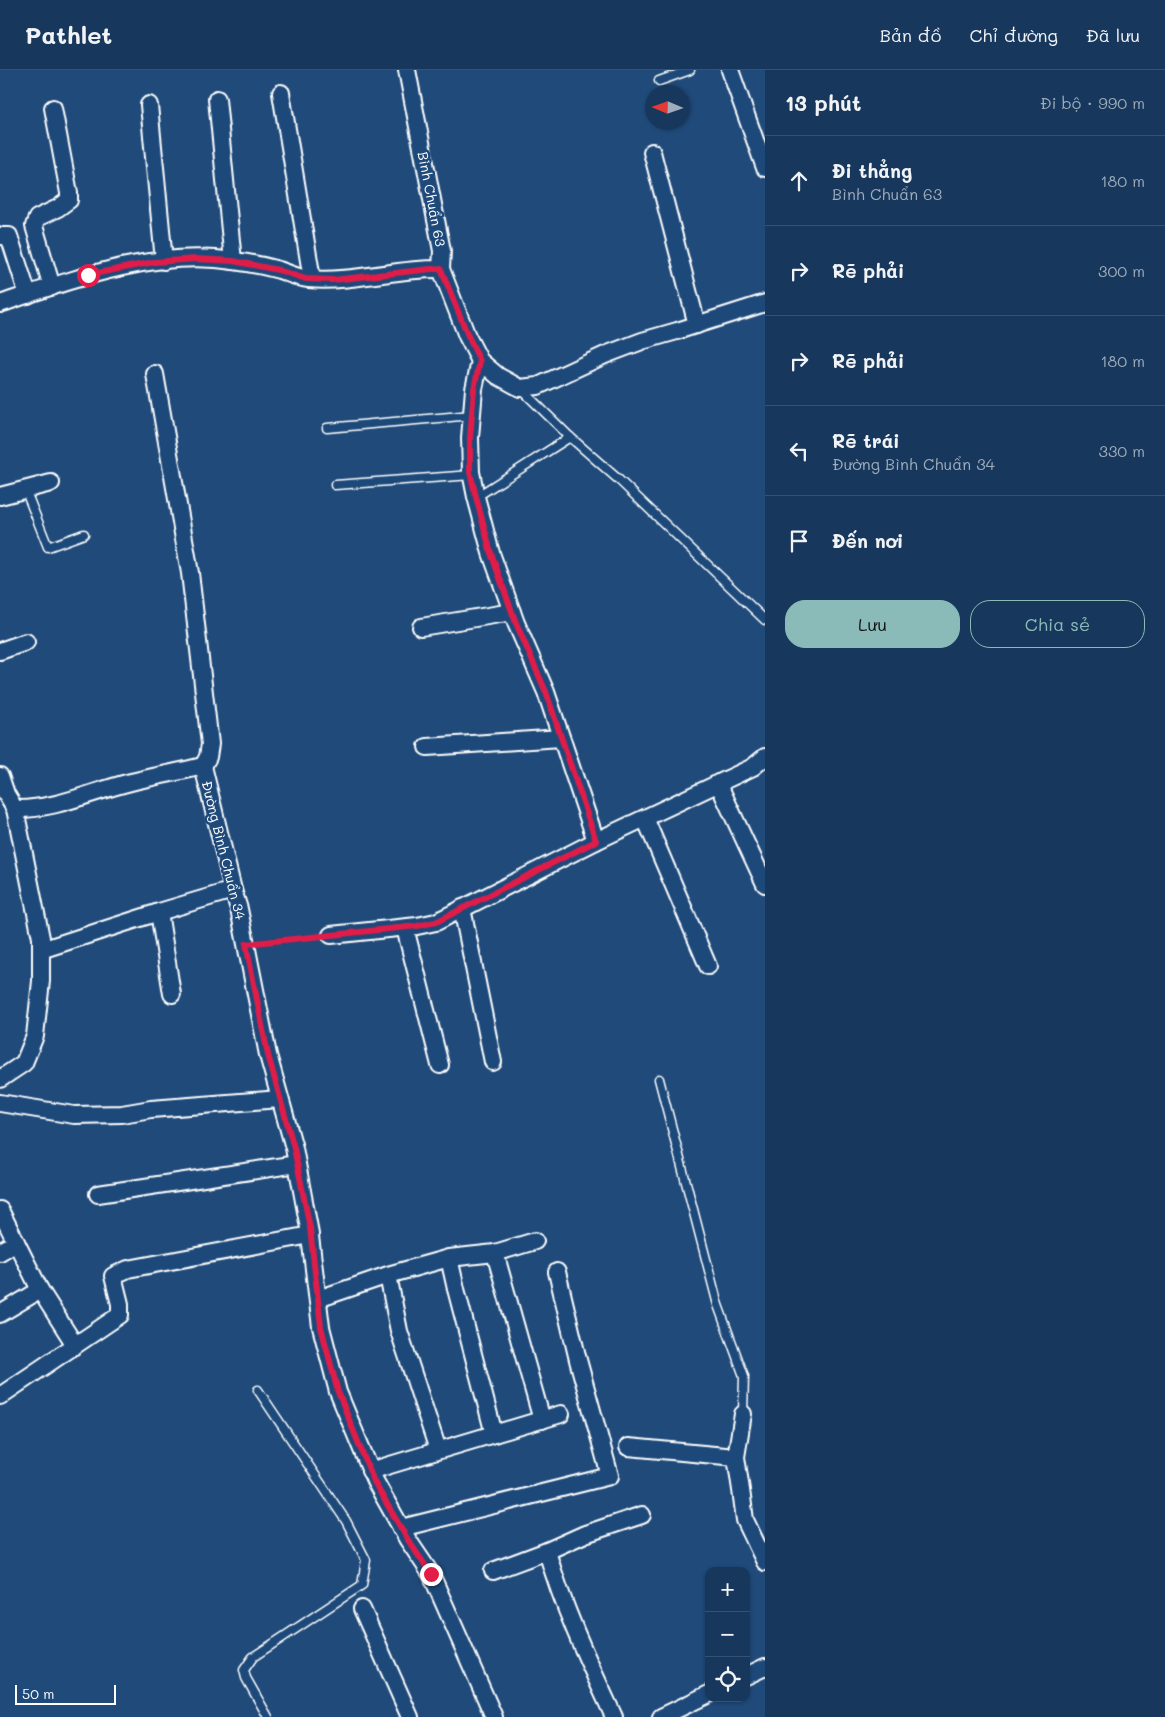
<!DOCTYPE html>
<html lang="vi">
<head>
<meta charset="utf-8">
<style>
  body { margin:0; font-family:Mali,sans-serif; background:#203f62; color:#f1f3f6 }
  .controls { position:absolute; right:15px; bottom:15px; display:grid; overflow:hidden; border-radius:10px; box-shadow:0 1px 4px #0004 }
  .controls button { width:45px; height:45px; display:grid; place-items:center; padding:0; border:0; border-bottom:1px solid #365272; background:#17385c; color:#f1f3f6; font:25px sans-serif }
  .compass { position:absolute; left:645px; top:15px; width:45px; height:45px; border-radius:50%; background:#17385c; box-shadow:0 1px 4px #0004; rotate:272deg }
  .scale { position:absolute; left:15px; bottom:12px; width:101px; box-sizing:border-box; padding-left:5px; border:2px solid #fff; border-top:0; font-size:14px; line-height:18px; white-space:nowrap; color:#fff; -webkit-text-stroke:4px #1f4a7a; paint-order:stroke }
  .stop { position:absolute; width:15px; height:15px; margin:-11px; border:4px solid #e11d48; border-radius:50%; background:#fff }
  .stop.end { background:#e11d48; border-color:#fff; box-shadow:0 1px 5px #0008 }
  .list { margin:0; padding:0; list-style:none }
  h2 { display:flex; justify-content:space-between; align-items:center; height:65px; margin:0; padding:0 20px; font-size:21px }
  h2 small { font-size:16px; font-weight:400; color:#9eacbb }
  .list li { display:grid; grid-template-columns:32px 1fr auto; gap:15px; align-items:center; box-sizing:border-box; height:90px; padding:0 20px; border-top:1px solid #365272 }
  .list b { display:block; font-size:19px; white-space:nowrap }
  .list p { margin:0; font-size:16px; white-space:nowrap; color:#9eacbb }
  .list em { font-size:16px; font-style:normal; color:#9eacbb }
  .actions { display:flex; gap:10px; padding:15px 20px }
  .actions a { flex:1; padding:11px 0; border:1px solid #8bbbb9; border-radius:20px; text-align:center; font-size:18px; color:#8bbbb9 }
  .actions .main { background:#8bbbb9; color:#111 }
  .icon { flex:none; width:28px; height:28px; fill:none; stroke:currentColor; stroke-width:2; stroke-linecap:round; stroke-linejoin:round }
  .map { position:relative; flex:none; width:765px; height:1647px; overflow:hidden }
  header { display:flex; align-items:center; gap:30px; box-sizing:border-box; height:70px; padding:0 25px; background:#17385c; border-bottom:1px solid #365272 }
  header strong { font-size:24px }
  nav { display:flex; gap:28px; margin-inline-start:auto; font-size:18px }
  main { display:flex }
  aside { flex:1; background:#17385c }
  .map>svg:first-child { display:block }
  .lines { fill:none; stroke-linecap:round; stroke-linejoin:round }
  .service-casing { stroke:#fff; stroke-width:11 }
  .minor-casing { stroke:#fff; stroke-width:20 }
  .path { stroke:#fff; stroke-width:2.5; stroke-dasharray:1 4; stroke-linecap:butt }
  .service { stroke:#1f4a7a; stroke-width:8 }
  .minor { stroke:#1f4a7a; stroke-width:16 }
  .route { stroke:#e11d48; stroke-width:6 }
  .labels { text-anchor:middle; dominant-baseline:central; stroke-width:5; stroke-linejoin:round; paint-order:stroke }
  .street-label { font-size:14px; fill:#fff; stroke:#1f4a7a }
</style>
</head>
<body>
<header>
<strong>Pathlet</strong>
<nav><a>Bản đồ</a><a>Chỉ đường</a><a>Đã lưu</a></nav>
</header>
<main>
<div class="map">
<svg width="765" height="1647" viewBox="0 0 765 1647">
  <rect width="100%" height="100%" fill="#1f4a7a"/>
  <filter id="ink" filterUnits="userSpaceOnUse"><feTurbulence type="fractalNoise" baseFrequency=".02" numOctaves="2"/><feDisplacementMap in="SourceGraphic" scale="10" xChannelSelector="R" yChannelSelector="G"/><feConvolveMatrix kernelMatrix="1 2 1 2 8 2 1 2 1" color-interpolation-filters="sRGB"/></filter>
  <g filter="url(#ink)">
    <g class="lines">
      <defs>
        <g id="service">
          <polyline points="659,11 690,0"/>
          <polyline points="521,319 570,367 619,410 765,550"/>
          <polyline points="327,358 472,345"/>
          <polyline points="335,415 472,405"/>
          <polyline points="25,419 48,477 84,464"/>
          <polyline points="476,427 570,367"/>
          <polyline points="659,1009 718,1235 744,1306 743,1344"/>
          <polyline points="258,1320 346,1451 366,1490 362,1515 253,1587 244,1600 246,1608 268,1647"/>
        </g>
        <g id="minor">
          <polyline points="730,0 765,98"/>
          <polyline points="281,23 312,209"/>
          <polyline points="217,29 233,191"/>
          <polyline points="149,35 164,191"/>
          <polyline points="652,82 697,255"/>
          <polyline points="0,166 9,166 28,225"/>
          <polyline points="441,199 467,266 480,291 498,306 520,318 538,316 605,285 642,271 677,261 765,233"/>
          <polyline points="52,217 34,156 37,148 58,138 69,130 69,123 53,38"/>
          <path d="M0,234c74,-25 154,-55 234,-43 15,2 31,5 45,9 9,3 19,8 29,9 44,4 89,-11 133,-10l1,-18 -35,-181"/>
          <polyline points="480,291 474,319 470,368 471,402 476,427 491,483 516,553 546,622 596,771"/>
          <polyline points="155,304 190,503 210,674 208,687 203,696"/>
          <polyline points="0,426 51,413"/>
          <polyline points="421,557 512,542"/>
          <polyline points="0,581 26,572"/>
          <polyline points="427,677 561,668"/>
          <path d="M0,706l6,18 9,15c40,1 78,-18 116,-27 24,-6 48,-10 72,-16l30,124 6,19 29,146 26,93 15,80 12,99 17,65 37,89 33,59 23,34 63,143"/>
          <polyline points="718,713 765,814"/>
          <polyline points="645,748 708,896"/>
          <polyline points="462,838 493,992"/>
          <polyline points="159,842 172,924"/>
          <polyline points="405,858 440,995"/>
          <polyline points="331,865 417,856 436,852 596,771 753,697 765,687"/>
          <polyline points="41,880 159,842 233,820"/>
          <polyline points="0,1009 24,993 35,966 41,911 41,868 15,739"/>
          <polyline points="0,1033 74,1045 122,1044 151,1039 280,1029"/>
          <polyline points="98,1124 297,1094"/>
          <polyline points="0,1140 40,1220 75,1275"/>
          <polyline points="0,1182 16,1172"/>
          <polyline points="495,1183 542,1350"/>
          <polyline points="449,1188 456,1219 494,1364"/>
          <polyline points="388,1205 399,1261 438,1380"/>
          <polyline points="318,1229 388,1205 449,1188 495,1183 535,1171"/>
          <polyline points="0,1244 40,1220"/>
          <polyline points="0,1326 120,1245 120,1234 113,1206 128,1199 310,1165"/>
          <polyline points="743,1344 736,1387 741,1420 745,1450 765,1492"/>
          <polyline points="628,1377 736,1387"/>
          <polyline points="370,1401 561,1344"/>
          <polyline points="401,1458 610,1406 578,1290 557,1202"/>
          <polyline points="493,1501 547,1481"/>
          <polyline points="362,1539 410,1647"/>
          <polyline points="746,1606 765,1597"/>
          <path d="M614,1647c-25,-54 -51,-109 -67,-166l38,-17 57,-19"/>
          <polyline points="661,1647 709,1624"/>
        </g>
      </defs>
      <use href="#service" class="service-casing"/>
      <use href="#minor" class="minor-casing"/>
      <polyline class="path" points="260,872 316,867"/>
      <use href="#service" class="service"/>
      <use href="#minor" class="minor"/>
    </g>
  </g>
  <g class="lines" filter="url(#ink)">
    <polyline class="route" points="88,205 154,192 196,189 233,191 278,200 306,209 333,210 431,199 441,199 468,266 480,291 474,319 470,368 470,402 476,427 491,483 516,553 546,622 596,771 436,852 417,856 246,874 268,985 294,1078 310,1158 321,1257 338,1322 374,1412 408,1470 431,1504"/>
  </g>
  <g class="labels">
    <g class="street-label">
      <text transform="translate(432 129) rotate(79)">Bình Chuẩn 63</text>
      <text transform="translate(224 780) rotate(76)">Đường Bình Chuẩn 34</text>
    </g>
  </g>
</svg>
<div class="controls">
<button>+</button>
<button>−</button>
<button><svg class="icon" aria-label="locate" viewBox="0 0 24 24"><circle cx="12" cy="12" r="6"/><path d="M12 2v4M12 18v4M2 12h4M18 12h4"/></svg></button>
</div>
<svg class="compass" viewBox="-18 -18 36 36"><path d="M0-13l5 13h-10z" fill="#e53935"/><path d="M0 13l5-13h-10z" fill="#9eacbb"/></svg>
<div class="scale">50 m</div>
<div class="stop" style="left:88px;top:205px"></div>
<div class="stop end" style="left:431px;top:1504px"></div>
</div>
<aside>
<h2>13 phút<small>Đi bộ · 990 m</small></h2>
<ul class="list">
<li><svg class="icon" aria-label="ahead" viewBox="0 0 24 24"><path d="M12 20V5M6 11l6-6 6 6"/></svg><div><b>Đi thẳng</b><p>Bình Chuẩn 63</p></div><em>180 m</em></li>
<li><svg class="icon" aria-label="right" viewBox="0 0 24 24"><path d="M7 20v-9h11M14 6l5 5-5 5"/></svg><div><b>Rẽ phải</b></div><em>300 m</em></li>
<li><svg class="icon" aria-label="right" viewBox="0 0 24 24"><path d="M7 20v-9h11M14 6l5 5-5 5"/></svg><div><b>Rẽ phải</b></div><em>180 m</em></li>
<li><svg class="icon" aria-label="left" viewBox="0 0 24 24"><path d="M17 20v-9H6M10 6l-5 5 5 5"/></svg><div><b>Rẽ trái</b><p>Đường Bình Chuẩn 34</p></div><em>330 m</em></li>
<li><svg class="icon" aria-label="arrive" viewBox="0 0 24 24"><path d="M6 21V4h12l-3 4 3 4H6"/></svg><div><b>Đến nơi</b></div></li>
</ul>
<div class="actions"><a class="main">Lưu</a><a>Chia sẻ</a></div>
</aside>
</main>
</body>
</html>
